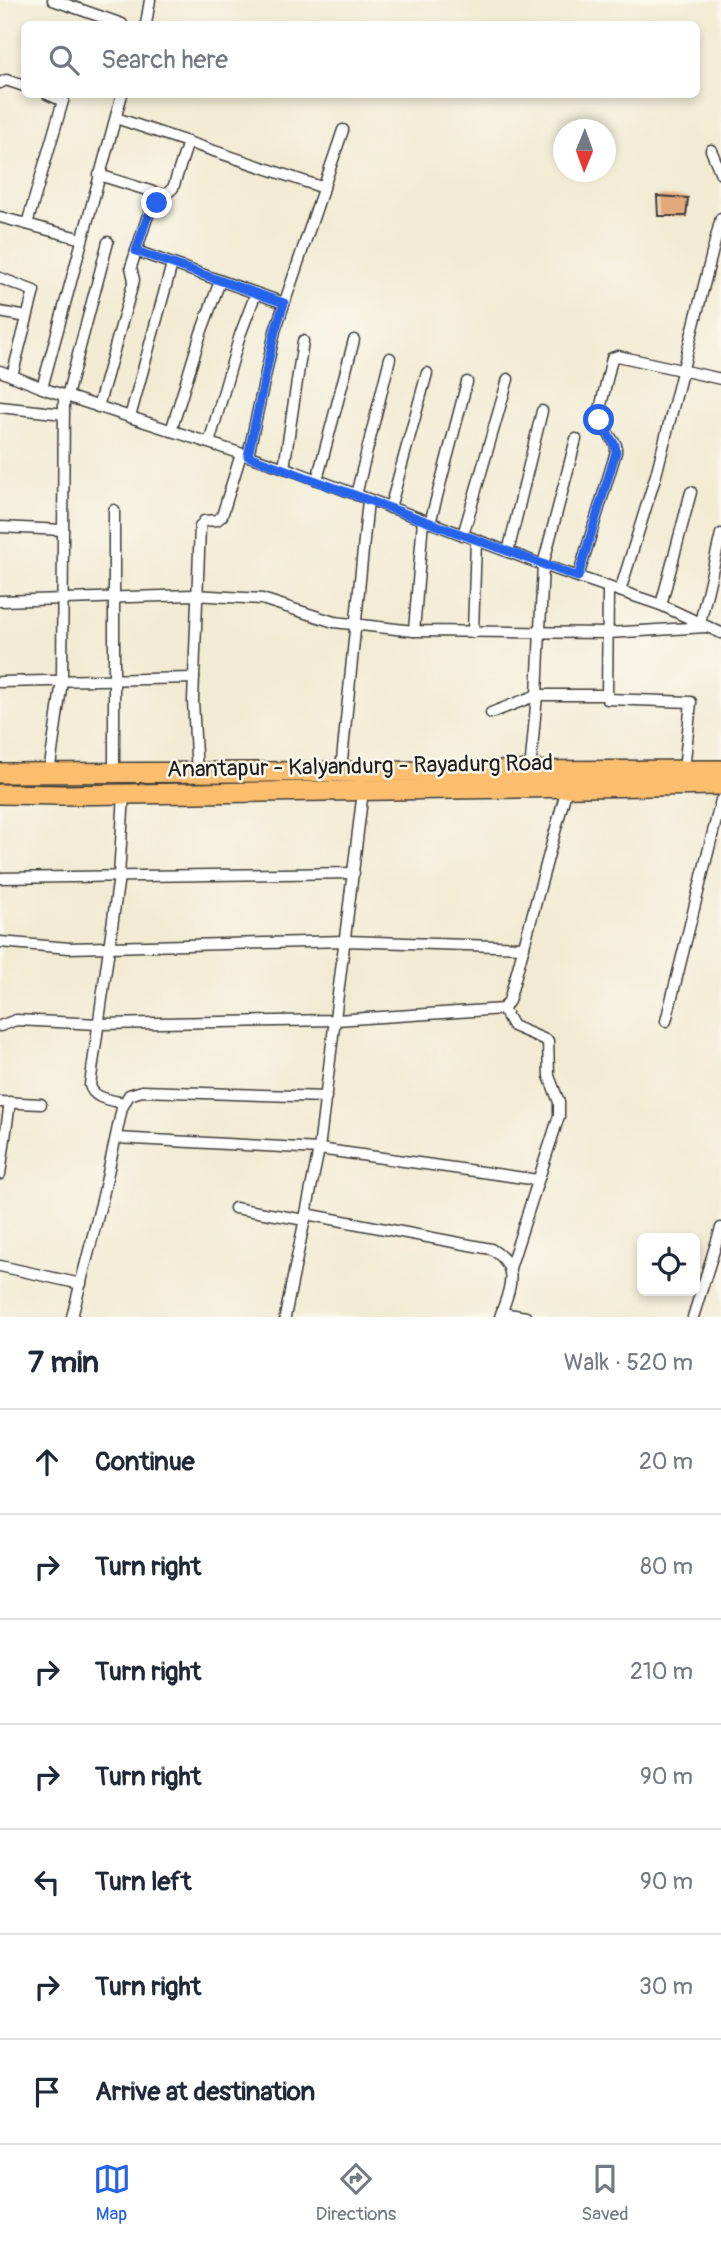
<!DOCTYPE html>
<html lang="en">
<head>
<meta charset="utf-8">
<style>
  body { margin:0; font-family:Pangolin,sans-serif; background:#f6f6f7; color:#1f2937 }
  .controls { position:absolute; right:21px; bottom:21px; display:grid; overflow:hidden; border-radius:10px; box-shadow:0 4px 10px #0003 }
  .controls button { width:63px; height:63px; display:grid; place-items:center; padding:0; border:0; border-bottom:2px solid #e0e1e3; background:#fff; color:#1f2937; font:35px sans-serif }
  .compass { position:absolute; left:553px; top:119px; width:63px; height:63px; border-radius:50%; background:#fff; box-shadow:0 4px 10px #0003; rotate:181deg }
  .stop { position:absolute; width:21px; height:21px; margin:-16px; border:5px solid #2563eb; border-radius:50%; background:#fff }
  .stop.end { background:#2563eb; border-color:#fff; box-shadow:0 2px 7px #0008 }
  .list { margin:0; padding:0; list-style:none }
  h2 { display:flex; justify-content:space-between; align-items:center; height:91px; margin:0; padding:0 28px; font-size:30px }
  h2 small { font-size:23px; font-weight:400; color:#747a83 }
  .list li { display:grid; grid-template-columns:46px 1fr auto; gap:21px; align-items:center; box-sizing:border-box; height:105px; padding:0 28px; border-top:2px solid #e0e1e3 }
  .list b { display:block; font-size:26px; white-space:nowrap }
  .list em { font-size:23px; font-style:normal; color:#747a83 }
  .icon { flex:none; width:38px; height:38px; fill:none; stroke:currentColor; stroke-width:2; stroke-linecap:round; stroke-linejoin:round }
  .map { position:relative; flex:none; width:721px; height:1317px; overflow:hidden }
  .search { position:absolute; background:#fff; box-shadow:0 4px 10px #0003; left:21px; right:21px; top:21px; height:77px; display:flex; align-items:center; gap:18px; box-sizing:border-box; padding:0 24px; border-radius:10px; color:#747a83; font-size:26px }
  .sheet { height:826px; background:#fff }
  nav { display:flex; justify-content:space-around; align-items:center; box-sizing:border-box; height:98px; border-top:2px solid #e0e1e3; background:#fff; font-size:19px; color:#747a83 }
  nav a { display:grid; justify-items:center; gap:4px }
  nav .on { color:#2563eb }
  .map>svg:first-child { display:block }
  .building { fill:#e3a97c }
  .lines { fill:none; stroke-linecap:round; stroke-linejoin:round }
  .minor-casing { stroke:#3c3b37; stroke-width:13 }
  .trunk-casing { stroke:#3c3b37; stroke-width:22 }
  .minor { stroke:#fff; stroke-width:10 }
  .trunk { stroke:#fabe6e; stroke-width:19 }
  .route { stroke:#2563eb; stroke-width:9 }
  .labels { text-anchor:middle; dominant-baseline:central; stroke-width:5; stroke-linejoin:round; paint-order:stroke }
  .street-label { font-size:23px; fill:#1c1c1c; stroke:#fbf7ec }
</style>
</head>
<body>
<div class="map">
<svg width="721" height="1317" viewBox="0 0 721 1317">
  <rect width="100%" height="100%" fill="#fbf7ec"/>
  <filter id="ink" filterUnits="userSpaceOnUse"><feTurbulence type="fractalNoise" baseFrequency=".0143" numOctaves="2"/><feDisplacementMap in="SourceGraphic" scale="14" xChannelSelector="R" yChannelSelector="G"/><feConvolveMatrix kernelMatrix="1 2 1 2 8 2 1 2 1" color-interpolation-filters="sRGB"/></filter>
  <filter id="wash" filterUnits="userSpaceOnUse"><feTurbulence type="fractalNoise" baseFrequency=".00686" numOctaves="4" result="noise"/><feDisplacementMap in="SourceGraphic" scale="28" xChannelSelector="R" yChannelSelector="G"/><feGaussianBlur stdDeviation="1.57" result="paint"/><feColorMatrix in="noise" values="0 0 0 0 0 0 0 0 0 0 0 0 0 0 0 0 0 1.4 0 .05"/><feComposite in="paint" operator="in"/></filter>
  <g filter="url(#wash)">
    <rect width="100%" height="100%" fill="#f1ebd3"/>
    <g id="blocks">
      <polygon class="building" points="657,196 688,198 686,216 658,216"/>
    </g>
  </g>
  <g filter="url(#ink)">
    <use href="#blocks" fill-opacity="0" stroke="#3c3b37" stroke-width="2"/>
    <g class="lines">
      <defs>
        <g id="minor">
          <polyline points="53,0 122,24"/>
          <polyline points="146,24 150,0"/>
          <polyline points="0,83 6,80 24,86"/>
          <polyline points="47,94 63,101"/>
          <polyline points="116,118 324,188"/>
          <polyline points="711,150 721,174"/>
          <polyline points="99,175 166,196"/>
          <polyline points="0,217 82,239"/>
          <polyline points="27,224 65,94"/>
          <polyline points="136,251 284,303"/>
          <polyline points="0,278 34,291 12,376"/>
          <polyline points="0,312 27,317"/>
          <polyline points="0,371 48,390 294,471 543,565 661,605 721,633"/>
          <polyline points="42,388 122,94"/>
          <polyline points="67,396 108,242"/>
          <polyline points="0,407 64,414"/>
          <polyline points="98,407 134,280 131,267 147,218 153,206 173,188 188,142"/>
          <polyline points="130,417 172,264"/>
          <polyline points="171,431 201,333 220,281"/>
          <polyline points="209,443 240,335 256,293"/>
          <polyline points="248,456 275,331 343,130"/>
          <polyline points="284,468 303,341"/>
          <polyline points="317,480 354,340"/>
          <polyline points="356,495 390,358"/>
          <polyline points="390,508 427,373"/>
          <polyline points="423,520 414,631 608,633 706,627"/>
          <polyline points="430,523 467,382"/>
          <polyline points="0,527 63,530"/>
          <polyline points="463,535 508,379"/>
          <polyline points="508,552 542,411"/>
          <polyline points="578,577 616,452 616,445 598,418 612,358 618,356 721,379"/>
          <polyline points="608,587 607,699 691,702 684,770"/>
          <polyline points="620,591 656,475 721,218"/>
          <polyline points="0,601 194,595 262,599 334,622 414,631"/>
          <polyline points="661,605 691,492"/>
          <polyline points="700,623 721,534"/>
          <polyline points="473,632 476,540"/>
          <polyline points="0,682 194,678"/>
          <polyline points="491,713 537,695 607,695"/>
          <polyline points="341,770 368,500"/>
          <polyline points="530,771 537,695 543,565 576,439"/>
          <polyline points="49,773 62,681 64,396"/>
          <polyline points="197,773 193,701 200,527 204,521 217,520 222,516 241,454"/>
          <polyline points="114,774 114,510"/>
          <polyline points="0,878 354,873"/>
          <polyline points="0,942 69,948 346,941 524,947"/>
          <polyline points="503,1009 513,1026 548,1041 549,1076 559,1102 559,1116 510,1268"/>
          <polyline points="666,1021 721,800"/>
          <polyline points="0,1026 16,1020 99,1024 336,1020 503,1009 509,1001 568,784"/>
          <polyline points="0,1102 41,1104"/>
          <path d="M124,1103c-13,-3 -31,-4 -34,-18l29,-209 5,-82"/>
          <polyline points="116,1138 319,1149 538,1180"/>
          <polyline points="0,1174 10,1102"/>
          <polyline points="235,1208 305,1220"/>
          <path d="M306,1214l185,35c31,18 18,41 9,68"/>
          <polyline points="0,1266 81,1284"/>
          <polyline points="502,1313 526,1317"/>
          <polyline points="72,1317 103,1196 122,1108 129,1095 142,1091 326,1097"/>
          <polyline points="285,1317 319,1149 363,791"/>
          <polyline points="693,1317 721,1228"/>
        </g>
        <g id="trunk">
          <polyline points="0,773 721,770"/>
          <polyline points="0,794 61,795 721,785"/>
        </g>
      </defs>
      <use href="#minor" class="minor-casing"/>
      <use href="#trunk" class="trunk-casing"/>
      <use href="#minor" class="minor"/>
      <use href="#trunk" class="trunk"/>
    </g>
  </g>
  <g class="lines" filter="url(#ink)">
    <polyline class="route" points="157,203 147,218 136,251 284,303 275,331 248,456 578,577 616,452 615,445 599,420"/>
  </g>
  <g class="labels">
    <g class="street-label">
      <text transform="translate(360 766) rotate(-1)">Anantapur - Kalyandurg - Rayadurg Road</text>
    </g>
  </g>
</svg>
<div class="controls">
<button><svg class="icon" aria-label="locate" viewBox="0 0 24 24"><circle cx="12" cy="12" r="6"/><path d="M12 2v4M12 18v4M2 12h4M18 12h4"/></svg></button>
</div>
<svg class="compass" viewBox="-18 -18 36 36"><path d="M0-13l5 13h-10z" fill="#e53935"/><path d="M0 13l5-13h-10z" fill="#747a83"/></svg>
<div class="stop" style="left:599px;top:420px"></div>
<div class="stop end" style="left:157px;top:203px"></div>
<div class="search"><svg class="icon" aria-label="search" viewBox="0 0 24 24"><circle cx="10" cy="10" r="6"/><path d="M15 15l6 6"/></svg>Search here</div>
</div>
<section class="sheet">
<h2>7 min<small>Walk · 520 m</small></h2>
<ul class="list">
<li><svg class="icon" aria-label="ahead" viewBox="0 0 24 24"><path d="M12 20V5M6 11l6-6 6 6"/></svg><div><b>Continue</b></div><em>20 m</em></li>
<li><svg class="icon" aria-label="right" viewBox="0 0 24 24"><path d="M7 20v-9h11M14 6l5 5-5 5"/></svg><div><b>Turn right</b></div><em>80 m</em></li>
<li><svg class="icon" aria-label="right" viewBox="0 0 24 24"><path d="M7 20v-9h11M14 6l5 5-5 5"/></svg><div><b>Turn right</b></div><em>210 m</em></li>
<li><svg class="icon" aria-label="right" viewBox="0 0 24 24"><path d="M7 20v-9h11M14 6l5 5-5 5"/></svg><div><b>Turn right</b></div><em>90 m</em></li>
<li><svg class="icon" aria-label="left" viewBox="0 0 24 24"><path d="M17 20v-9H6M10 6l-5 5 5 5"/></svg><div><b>Turn left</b></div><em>90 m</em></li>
<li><svg class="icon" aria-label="right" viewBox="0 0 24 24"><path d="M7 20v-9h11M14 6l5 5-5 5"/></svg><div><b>Turn right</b></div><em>30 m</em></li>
<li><svg class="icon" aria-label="arrive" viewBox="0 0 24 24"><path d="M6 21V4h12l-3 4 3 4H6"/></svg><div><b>Arrive at destination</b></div></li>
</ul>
</section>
<nav>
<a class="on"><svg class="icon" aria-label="map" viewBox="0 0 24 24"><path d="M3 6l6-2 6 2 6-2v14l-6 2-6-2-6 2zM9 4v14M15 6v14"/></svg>Map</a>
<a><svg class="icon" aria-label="directions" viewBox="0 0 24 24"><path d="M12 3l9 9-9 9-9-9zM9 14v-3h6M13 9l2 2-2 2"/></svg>Directions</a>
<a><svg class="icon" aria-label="saved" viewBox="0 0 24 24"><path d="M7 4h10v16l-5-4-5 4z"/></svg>Saved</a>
</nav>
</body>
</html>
